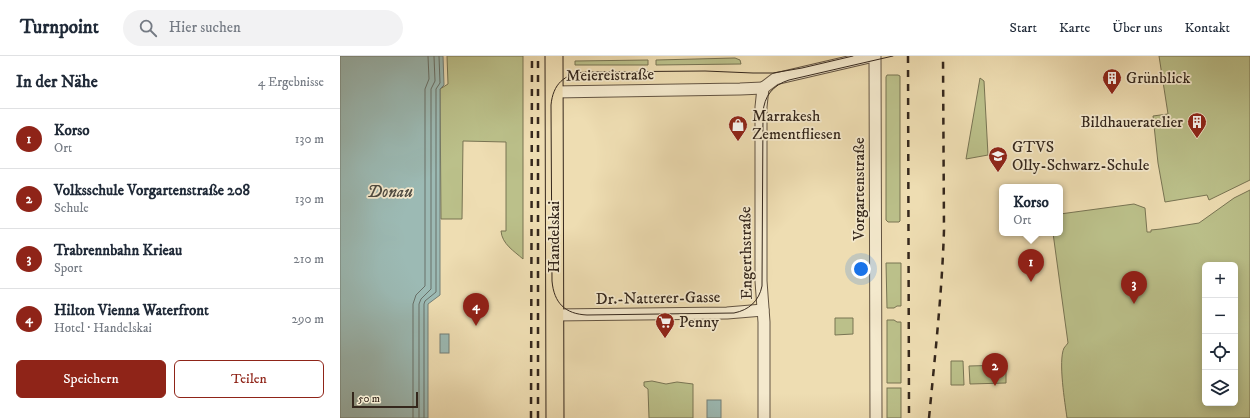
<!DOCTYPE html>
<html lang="de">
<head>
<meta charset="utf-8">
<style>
  body { margin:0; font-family:"IM FELL DW Pica",serif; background:#f2f2f3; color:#1f2937 }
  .controls { position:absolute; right:12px; bottom:12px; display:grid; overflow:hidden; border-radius:6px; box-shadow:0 2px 10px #0003 }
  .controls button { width:36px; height:36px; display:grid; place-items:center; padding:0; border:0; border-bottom:1px solid #e0e1e3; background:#fff; color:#1f2937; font:20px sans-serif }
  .scale { position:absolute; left:12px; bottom:10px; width:66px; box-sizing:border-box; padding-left:4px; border:2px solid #35271c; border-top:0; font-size:11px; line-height:14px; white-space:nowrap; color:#35271c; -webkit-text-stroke:3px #f4e9cd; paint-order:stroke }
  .you { position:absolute; left:521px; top:213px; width:14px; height:14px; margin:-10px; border:3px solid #fff; border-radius:50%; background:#1a73e8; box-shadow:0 0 0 6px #1a73e833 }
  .badge { display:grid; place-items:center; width:26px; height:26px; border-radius:50%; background:#8f2418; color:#fff; font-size:13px; font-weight:700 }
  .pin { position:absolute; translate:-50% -33px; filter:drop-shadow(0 1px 2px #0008) }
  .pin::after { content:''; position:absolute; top:21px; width:14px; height:12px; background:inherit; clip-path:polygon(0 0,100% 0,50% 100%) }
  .popup { position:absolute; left:659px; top:128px; width:64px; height:52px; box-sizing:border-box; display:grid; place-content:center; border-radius:6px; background:#fff; filter:drop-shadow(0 1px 3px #0005); font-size:13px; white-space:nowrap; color:#747a83 }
  .popup b { font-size:15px; color:#1f2937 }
  .popup::after { content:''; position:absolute; left:50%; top:100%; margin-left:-8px; border:8px solid transparent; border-top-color:#fff }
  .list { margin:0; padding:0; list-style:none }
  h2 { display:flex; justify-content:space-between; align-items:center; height:52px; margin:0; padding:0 16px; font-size:17px }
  h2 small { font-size:13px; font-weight:400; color:#747a83 }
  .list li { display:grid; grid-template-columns:26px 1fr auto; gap:12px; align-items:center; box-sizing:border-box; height:60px; padding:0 16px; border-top:1px solid #e0e1e3 }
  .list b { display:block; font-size:15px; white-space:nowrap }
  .list p { margin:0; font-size:13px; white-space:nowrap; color:#747a83 }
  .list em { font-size:13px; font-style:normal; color:#747a83 }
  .actions { display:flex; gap:8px; padding:12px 16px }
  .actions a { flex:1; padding:9px 0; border:1px solid #8f2418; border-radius:6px; text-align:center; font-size:14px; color:#8f2418 }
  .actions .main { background:#8f2418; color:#fff }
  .icon { flex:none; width:22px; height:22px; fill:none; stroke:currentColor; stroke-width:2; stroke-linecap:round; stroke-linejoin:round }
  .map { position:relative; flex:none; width:910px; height:362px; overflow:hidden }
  header { display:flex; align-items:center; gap:24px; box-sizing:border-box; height:56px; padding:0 20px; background:#fff; border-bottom:1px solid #e0e1e3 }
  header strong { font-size:19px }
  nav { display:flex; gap:22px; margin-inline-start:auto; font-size:14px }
  .search { width:280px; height:36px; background:#f2f2f3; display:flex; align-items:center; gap:10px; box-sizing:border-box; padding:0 14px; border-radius:22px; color:#747a83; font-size:15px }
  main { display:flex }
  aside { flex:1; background:#fff }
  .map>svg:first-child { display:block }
  .green { fill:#bbc08a; stroke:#787453; fill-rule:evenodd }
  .water { fill:#9cbab4; stroke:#737f77 }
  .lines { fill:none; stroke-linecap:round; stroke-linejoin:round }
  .shore { stroke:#687068; stroke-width:1 }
  .minor-casing { stroke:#635442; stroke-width:13 }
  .primary-casing { stroke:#35271c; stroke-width:19 }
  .minor { stroke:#f4e9cd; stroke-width:11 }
  .primary { stroke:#eeddb2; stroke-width:17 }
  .tram { stroke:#35271c; stroke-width:1 }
  .rail { stroke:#35271c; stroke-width:2.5; stroke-dasharray:7 7; stroke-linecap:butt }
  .labels { text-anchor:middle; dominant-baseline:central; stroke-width:3.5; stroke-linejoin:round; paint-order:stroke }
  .street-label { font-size:16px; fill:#35271c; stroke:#f4e9cd }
  .poi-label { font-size:16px; fill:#35271c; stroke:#f4e9cd; text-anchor:start }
  .water-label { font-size:17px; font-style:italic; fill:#4f4c42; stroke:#f4e9cd }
</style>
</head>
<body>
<header>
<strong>Turnpoint</strong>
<div class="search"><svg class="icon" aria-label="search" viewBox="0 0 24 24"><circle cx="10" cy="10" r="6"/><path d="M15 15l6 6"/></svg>Hier suchen</div>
<nav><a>Start</a><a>Karte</a><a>Über uns</a><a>Kontakt</a></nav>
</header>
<main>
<aside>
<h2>In der Nähe<small>4 Ergebnisse</small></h2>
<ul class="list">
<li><span class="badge">1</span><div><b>Korso</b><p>Ort</p></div><em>130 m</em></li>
<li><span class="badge">2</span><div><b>Volksschule Vorgartenstraße 208</b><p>Schule</p></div><em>130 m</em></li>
<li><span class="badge">3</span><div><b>Trabrennbahn Krieau</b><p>Sport</p></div><em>210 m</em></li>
<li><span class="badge">4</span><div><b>Hilton Vienna Waterfront</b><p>Hotel · Handelskai</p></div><em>290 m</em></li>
</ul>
<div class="actions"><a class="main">Speichern</a><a>Teilen</a></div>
</aside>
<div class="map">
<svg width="910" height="362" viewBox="0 0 910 362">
  <rect width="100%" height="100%" fill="#eeddb2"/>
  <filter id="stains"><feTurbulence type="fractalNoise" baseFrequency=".005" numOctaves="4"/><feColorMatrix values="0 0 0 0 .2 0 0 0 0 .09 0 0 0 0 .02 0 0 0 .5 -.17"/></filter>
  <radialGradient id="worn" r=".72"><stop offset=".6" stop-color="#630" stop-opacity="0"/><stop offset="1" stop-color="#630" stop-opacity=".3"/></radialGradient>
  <g class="green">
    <path d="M107,0h76v203c-9,-8 -21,-15 -22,-28h5v-89l-43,-1 -1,78h-21l-1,-130 8,-5z"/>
    <polygon points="819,0 910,0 910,124 869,144 867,139 825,146 818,107 813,60 828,58"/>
    <polygon points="395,2 400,4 401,8 316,9 316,4"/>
    <polygon points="308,4 308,9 235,9 235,5"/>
    <polygon points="547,19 558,19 560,20 560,165 559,166 548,166 546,164 546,21"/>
    <polygon points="640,22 644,25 648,99 626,103"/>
    <path d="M910,134v228h-183c-2,-15 -9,-57 -3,-70 1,-2 3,-3 4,-5l-15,-110h7v-19l74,-10 11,4 2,24h4v-2l10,-1 38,-6 35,-25zM865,209h30v138h-30z"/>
    <polygon points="546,207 561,207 561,250 557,250 554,252 547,252"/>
    <polygon points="495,262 513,262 513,278 495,279"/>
    <polygon points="547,264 554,264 557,266 561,266 561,327 547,327"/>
    <polygon points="611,305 623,305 624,329 611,329"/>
    <polygon points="666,309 666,327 630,328 629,310"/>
    <polygon points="312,325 326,328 337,326 353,328 353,362 309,362 308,333 304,330 304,326"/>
    <rect x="547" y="332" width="14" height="30"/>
  </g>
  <g class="water">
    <polygon points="0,0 103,0 104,29 100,33 100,239 88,248 88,362 0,362"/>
    <rect x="100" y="278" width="9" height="19"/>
    <rect x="367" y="344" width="14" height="18"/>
  </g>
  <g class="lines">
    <g class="shore">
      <polyline points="73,362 73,248 76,239 85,230 85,33 89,23 88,0"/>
      <polyline points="79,362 79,248 81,243 91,233 91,33 95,25 94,0"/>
      <polyline points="84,362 84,248 85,245 96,236 96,33 100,27 99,0"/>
    </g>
    <defs>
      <g id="minor">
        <polyline points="535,0 536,362"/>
        <polyline points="423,32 421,51 421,225 424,266 424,362"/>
        <polyline points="423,32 435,23 534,0"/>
        <polyline points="214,36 400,33 423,32"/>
        <polyline points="214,259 387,257 423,254"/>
      </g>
      <polyline id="primary" points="214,0 215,362"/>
    </defs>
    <use href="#minor" class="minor-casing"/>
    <use href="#primary" class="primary-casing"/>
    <use href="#minor" class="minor"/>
    <use href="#primary" class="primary"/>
    <path class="tram" d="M513,0l-51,12 -29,5h-20l-48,-2 -120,1c-21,2 -32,12 -34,33l1,176c2,22 13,33 35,34l147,-2c15,-3 25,-12 28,-27l1,-173c1,-17 10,-28 26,-33l104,-24"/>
    <g class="rail">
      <polyline points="568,0 569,362"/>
      <polyline points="191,362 192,0"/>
      <polyline points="198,362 198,0"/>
      <path d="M589,362c6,-63 13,-125 15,-188l-1,-174"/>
    </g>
  </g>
  <defs>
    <symbol id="building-pin" viewBox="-11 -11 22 30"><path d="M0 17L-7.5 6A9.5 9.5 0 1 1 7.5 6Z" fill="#8f2418" stroke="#f4e9cd"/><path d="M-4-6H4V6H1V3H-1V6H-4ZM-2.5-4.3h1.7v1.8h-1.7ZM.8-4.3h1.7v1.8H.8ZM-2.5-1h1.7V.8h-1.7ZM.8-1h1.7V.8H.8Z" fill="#fff"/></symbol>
    <symbol id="shop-pin" viewBox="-11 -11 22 30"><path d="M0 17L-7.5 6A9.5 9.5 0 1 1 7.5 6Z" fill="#8f2418" stroke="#f4e9cd"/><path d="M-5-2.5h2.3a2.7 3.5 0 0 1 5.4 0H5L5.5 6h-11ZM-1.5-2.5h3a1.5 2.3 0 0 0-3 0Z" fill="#fff"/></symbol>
    <symbol id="school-pin" viewBox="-11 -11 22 30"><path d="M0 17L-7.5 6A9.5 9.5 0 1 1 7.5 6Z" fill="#8f2418" stroke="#f4e9cd"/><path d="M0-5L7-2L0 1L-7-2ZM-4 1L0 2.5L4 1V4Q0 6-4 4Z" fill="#fff"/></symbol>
    <symbol id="supermarket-pin" viewBox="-11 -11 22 30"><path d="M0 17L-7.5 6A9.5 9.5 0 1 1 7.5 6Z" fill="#8f2418" stroke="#f4e9cd"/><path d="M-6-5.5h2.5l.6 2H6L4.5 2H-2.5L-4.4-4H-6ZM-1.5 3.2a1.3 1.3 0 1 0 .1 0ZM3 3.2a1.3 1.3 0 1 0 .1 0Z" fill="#fff"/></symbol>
  </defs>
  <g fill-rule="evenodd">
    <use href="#building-pin" x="761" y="11" width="22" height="30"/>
    <use href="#building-pin" x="846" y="55" width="22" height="30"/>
    <use href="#shop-pin" x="387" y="58" width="22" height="30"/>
    <use href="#school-pin" x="647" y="89" width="22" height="30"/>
    <use href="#supermarket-pin" x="314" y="255" width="22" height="30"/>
  </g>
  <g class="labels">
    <g class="street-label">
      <text transform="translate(270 19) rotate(-1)">Meiereistraße</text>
      <text transform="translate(519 133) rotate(-90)">Vorgartenstraße</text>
      <text transform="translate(214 181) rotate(-90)">Handelskai</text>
      <text transform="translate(406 197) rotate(-91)">Engerthstraße</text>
      <text transform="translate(318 242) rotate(-1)">Dr.-Natterer-Gasse</text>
    </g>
    <g class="poi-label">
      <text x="786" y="22">Grünblick</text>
      <text x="412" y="60">Marrakesh<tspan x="412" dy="18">Zementfliesen</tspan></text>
      <text x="843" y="66" text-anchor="end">Bildhaueratelier</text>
      <text x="672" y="91">GTVS<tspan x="672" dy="18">Olly-Schwarz-Schule</tspan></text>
      <text x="339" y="266">Penny</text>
    </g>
    <g class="water-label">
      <text x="50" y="136">Donau</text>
    </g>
  </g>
  <rect width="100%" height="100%" filter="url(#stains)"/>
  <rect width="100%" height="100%" fill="url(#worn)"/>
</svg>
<div class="controls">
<button>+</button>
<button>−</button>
<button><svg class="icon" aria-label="locate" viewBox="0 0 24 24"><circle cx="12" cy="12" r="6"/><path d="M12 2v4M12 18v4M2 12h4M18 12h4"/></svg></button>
<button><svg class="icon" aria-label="layers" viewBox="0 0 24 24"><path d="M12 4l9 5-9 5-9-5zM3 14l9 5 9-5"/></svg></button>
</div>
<div class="scale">50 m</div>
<div class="you"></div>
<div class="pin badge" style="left:691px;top:226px">1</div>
<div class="popup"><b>Korso</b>Ort</div>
<div class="pin badge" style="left:655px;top:330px">2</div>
<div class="pin badge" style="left:794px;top:248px">3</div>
<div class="pin badge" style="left:136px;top:270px">4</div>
</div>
</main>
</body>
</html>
